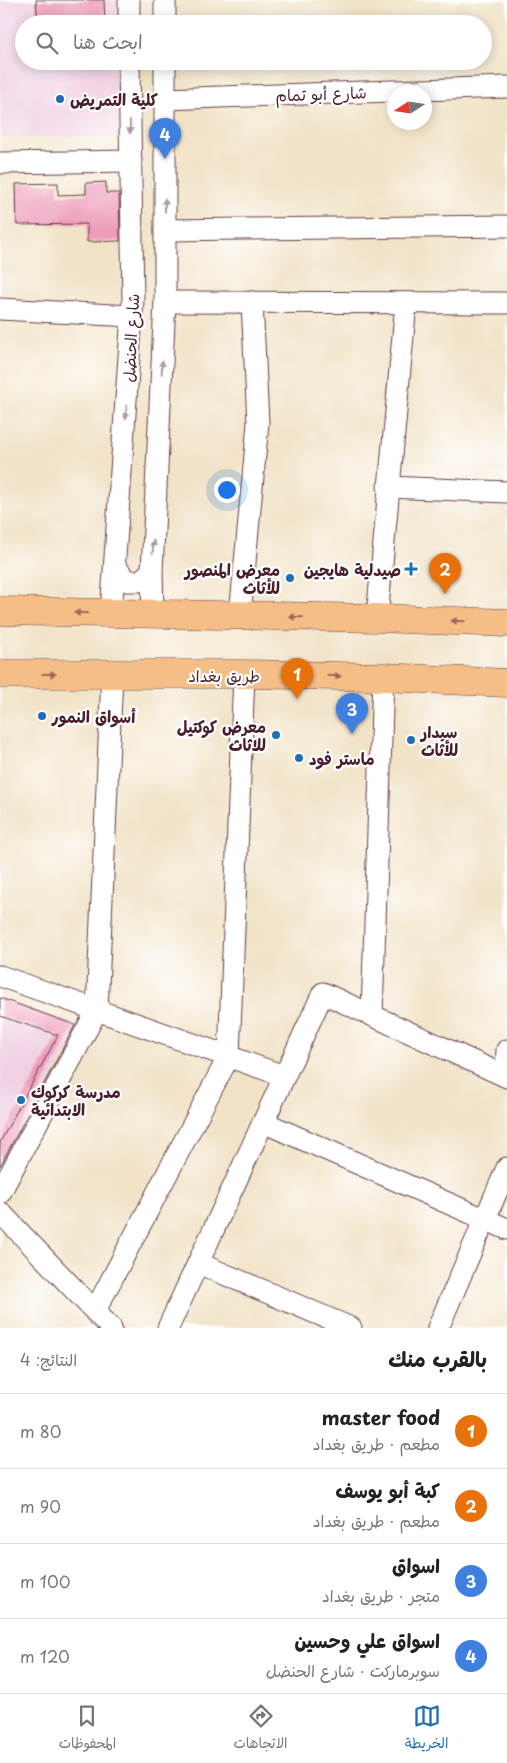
<!DOCTYPE html>
<html lang="ar">
<head>
<meta charset="utf-8">
<style>
  body { margin:0; font-family:"Playpen Sans","Playpen Sans Arabic",sans-serif; background:#f2f2f2; color:#222; direction:rtl }
  .compass { position:absolute; left:387px; top:85px; width:45px; height:45px; border-radius:50%; background:#fff; box-shadow:0 2px 12px #0003; rotate:258deg }
  .you { position:absolute; left:226px; top:489px; width:18px; height:18px; margin:-12px; border:4px solid #fff; border-radius:50%; background:#1a73e8; box-shadow:0 0 0 8px #1a73e833 }
  .badge { display:grid; place-items:center; width:32px; height:32px; border-radius:50%; background:#1f6fb2; color:#fff; font-size:16px; font-weight:700 }
  .pin { position:absolute; translate:-50% -41px; filter:drop-shadow(0 1px 2px #0008) }
  .pin::after { content:''; position:absolute; top:26px; width:18px; height:15px; background:inherit; clip-path:polygon(0 0,100% 0,50% 100%) }
  .list { margin:0; padding:0; list-style:none }
  h2 { display:flex; justify-content:space-between; align-items:center; height:65px; margin:0; padding:0 20px; font-size:21px }
  h2 small { font-size:16px; font-weight:400; color:#767676 }
  .list li { display:grid; grid-template-columns:32px 1fr auto; gap:15px; align-items:center; box-sizing:border-box; height:75px; padding:0 20px; border-top:1px solid #e0e0e0 }
  .list b { display:block; font-size:19px; white-space:nowrap }
  .list p { margin:0; font-size:16px; white-space:nowrap; color:#767676 }
  .list em { font-size:16px; font-style:normal; color:#767676 }
  .icon { flex:none; width:28px; height:28px; fill:none; stroke:currentColor; stroke-width:2; stroke-linecap:round; stroke-linejoin:round }
  .map { position:relative; flex:none; width:507px; height:1328px; overflow:hidden; direction:ltr }
  .search { position:absolute; background:#fff; box-shadow:0 2px 12px #0003; left:15px; right:15px; top:15px; height:55px; display:flex; align-items:center; gap:12px; box-sizing:border-box; padding:0 18px; border-radius:28px; color:#767676; font-size:19px }
  .sheet { height:365px; background:#fff }
  nav { display:flex; justify-content:space-around; align-items:center; box-sizing:border-box; height:70px; border-top:1px solid #e0e0e0; background:#fff; font-size:14px; color:#767676 }
  nav a { display:grid; justify-items:center; gap:2px }
  nav .on { color:#1f6fb2 }
  .map>svg:first-child { display:block }
  .built { fill:#f1d0e3 }
  .building { fill:#ee9cbb }
  .lines { fill:none; stroke-linecap:round; stroke-linejoin:round }
  .minor-casing { stroke:#633c42; stroke-width:23 }
  .primary-casing { stroke:#633c42; stroke-width:29 }
  .minor { stroke:#fff; stroke-width:21 }
  .primary { stroke:#f6be87; stroke-width:28 }
  .oneway { fill:#ae9aa0 }
  .oneway2 { fill:#976754 }
  .poi-dot { fill:#1f6fb2; stroke:#fff; stroke-width:2 }
  .labels { text-anchor:middle; dominant-baseline:central; stroke-width:4.5; stroke-linejoin:round; paint-order:stroke }
  .street-label { font-size:16px; fill:#4a1f2b; stroke:#fff }
  .poi-label { font-size:16px; font-weight:bold; fill:#4a1f2b; stroke:#fff; text-anchor:start }
</style>
</head>
<body>
<div class="map">
<svg width="507" height="1328" viewBox="0 0 507 1328">
  <rect width="100%" height="100%" fill="#fff"/>
  <filter id="ink" filterUnits="userSpaceOnUse"><feTurbulence type="fractalNoise" baseFrequency=".02" numOctaves="2"/><feDisplacementMap in="SourceGraphic" scale="10" xChannelSelector="R" yChannelSelector="G"/><feConvolveMatrix kernelMatrix="1 2 1 2 8 2 1 2 1" color-interpolation-filters="sRGB"/></filter>
  <filter id="wash" filterUnits="userSpaceOnUse"><feTurbulence type="fractalNoise" baseFrequency=".0096" numOctaves="4" result="noise"/><feDisplacementMap in="SourceGraphic" scale="20" xChannelSelector="R" yChannelSelector="G"/><feGaussianBlur stdDeviation="1.12" result="paint"/><feColorMatrix in="noise" values="0 0 0 0 0 0 0 0 0 0 0 0 0 0 0 0 0 1.4 0 .05"/><feComposite in="paint" operator="in"/></filter>
  <g filter="url(#wash)">
    <rect width="100%" height="100%" fill="#f1e3c7"/>
    <g class="built">
      <polygon points="0,0 119,0 119,24 24,24 24,61 120,61 121,136 0,137"/>
      <polygon points="0,998 81,1027 0,1172"/>
    </g>
    <g id="blocks">
      <g class="building">
        <polygon points="36,0 104,0 105,24 38,24"/>
        <polygon points="106,182 106,193 119,193 120,241 87,242 87,224 17,225 16,184 58,183 58,195 86,194 86,183"/>
        <polygon points="0,998 75,1025 0,1166 0,1142 58,1035 0,1016"/>
      </g>
    </g>
  </g>
  <g filter="url(#ink)">
    <use href="#blocks" fill-opacity="0" stroke="#633c42" stroke-width="1"/>
    <g class="lines">
      <defs>
        <g id="minor">
          <polyline points="165,0 165,24"/>
          <polyline points="129,24 129,0"/>
          <polyline points="165,99 507,87"/>
          <polyline points="0,163 131,161"/>
          <polyline points="165,230 507,226"/>
          <polyline points="165,302 507,303"/>
          <polyline points="0,309 132,316"/>
          <polyline points="388,487 507,492"/>
          <polyline points="115,566 127,581 140,581 152,571"/>
          <polyline points="153,613 152,571 165,302 165,61"/>
          <polyline points="111,614 133,300 129,61"/>
          <polyline points="240,616 258,423 252,302"/>
          <polyline points="377,618 406,303"/>
          <polyline points="0,976 284,1076"/>
          <polyline points="372,1015 383,677"/>
          <polyline points="506,1076 507,1050"/>
          <polyline points="263,1122 507,1229"/>
          <polyline points="0,1193 97,1010 112,675"/>
          <polyline points="0,1212 111,1328"/>
          <polyline points="198,1263 351,1328"/>
          <polyline points="95,1311 229,1056 244,674"/>
          <polyline points="168,1328 323,993 507,1077"/>
          <polyline points="438,1328 507,1168"/>
        </g>
        <g id="primary">
          <polyline points="0,611 377,618 507,623"/>
          <polyline points="0,674 244,674 383,677 507,683"/>
        </g>
      </defs>
      <use href="#minor" class="minor-casing"/>
      <use href="#primary" class="primary-casing"/>
      <use href="#minor" class="minor"/>
      <use href="#primary" class="primary"/>
    </g>
    <defs><path id="oneway-solid" d="M-6-.8H1V-3.2L6.5 0L1 3.2V.8H-6Z" transform="scale(1.25)"/></defs>
    <g class="oneway">
      <use href="#oneway-solid" transform="translate(130 127) rotate(89)"/>
      <use href="#oneway-solid" transform="translate(165 205) rotate(-90)"/>
      <use href="#oneway-solid" transform="translate(162 367) rotate(-87)"/>
      <use href="#oneway-solid" transform="translate(126 412) rotate(94)"/>
      <use href="#oneway-solid" transform="translate(153 547) rotate(-87)"/>
    </g>
    <g class="oneway2">
      <use href="#oneway-solid" transform="translate(81 613) rotate(-179)"/>
      <use href="#oneway-solid" transform="translate(296 617) rotate(-179)"/>
      <use href="#oneway-solid" transform="translate(458 621) rotate(-178)"/>
      <use href="#oneway-solid" transform="translate(49 674)"/>
      <use href="#oneway-solid" transform="translate(334 676) rotate(1)"/>
    </g>
  </g>
  <g class="poi-dot">
    <circle cx="60" cy="99" r="5"/>
    <path d="M408.5 561.5h5v5h5v5h-5v5h-5v-5h-5v-5h5z"/>
    <circle cx="290" cy="578" r="5"/>
    <circle cx="42" cy="716" r="5"/>
    <circle cx="276" cy="735" r="5"/>
    <circle cx="411" cy="740" r="5"/>
    <circle cx="299" cy="758" r="5"/>
    <circle cx="21" cy="1100" r="5"/>
  </g>
  <g class="labels">
    <g class="street-label">
      <text transform="translate(321 93) rotate(-2)">شارع أبو تمام</text>
      <text transform="translate(130 338) rotate(-87)">شارع الحنضل</text>
      <text x="224" y="675">طريق بغداد</text>
    </g>
    <g class="poi-label">
      <text x="70" y="99">كلية التمريض</text>
      <text x="280" y="569" text-anchor="end">معرض المنصور<tspan x="280" dy="18">للأثاث</tspan></text>
      <text x="401" y="569" text-anchor="end">صيدلية هايجين</text>
      <text x="52" y="716">أسواق النمور</text>
      <text x="266" y="726" text-anchor="end">معرض كوكتيل<tspan x="266" dy="18">للاثاث</tspan></text>
      <text x="421" y="731">سيدار<tspan x="421" dy="18">للأثاث</tspan></text>
      <text x="309" y="758">ماستر فود</text>
      <text x="31" y="1091">مدرسة كركوك<tspan x="31" dy="18">الابتدائية</tspan></text>
    </g>
  </g>
</svg>
<svg class="compass" viewBox="-18 -18 36 36"><path d="M0-13l5 13h-10z" fill="#e53935"/><path d="M0 13l5-13h-10z" fill="#767676"/></svg>
<div class="you"></div>
<div class="pin badge" style="left:297px;top:699px;background:#e8710a">1</div>
<div class="pin badge" style="left:445px;top:594px;background:#e8710a">2</div>
<div class="pin badge" style="left:352px;top:734px;background:#3f7fe0">3</div>
<div class="pin badge" style="left:165px;top:159px;background:#3f7fe0">4</div>
<div class="search"><svg class="icon" aria-label="search" viewBox="0 0 24 24"><circle cx="10" cy="10" r="6"/><path d="M15 15l6 6"/></svg>ابحث هنا</div>
</div>
<section class="sheet">
<h2>بالقرب منك<small>النتائج: 4</small></h2>
<ul class="list">
<li><span class="badge" style="background:#e8710a">1</span><div><b>master food</b><p>مطعم · طريق بغداد</p></div><em>80 m</em></li>
<li><span class="badge" style="background:#e8710a">2</span><div><b>كبة أبو يوسف</b><p>مطعم · طريق بغداد</p></div><em>90 m</em></li>
<li><span class="badge" style="background:#3f7fe0">3</span><div><b>اسواق</b><p>متجر · طريق بغداد</p></div><em>100 m</em></li>
<li><span class="badge" style="background:#3f7fe0">4</span><div><b>اسواق علي وحسين</b><p>سوبرماركت · شارع الحنضل</p></div><em>120 m</em></li>
</ul>
</section>
<nav>
<a class="on"><svg class="icon" aria-label="map" viewBox="0 0 24 24"><path d="M3 6l6-2 6 2 6-2v14l-6 2-6-2-6 2zM9 4v14M15 6v14"/></svg>الخريطة</a>
<a><svg class="icon" aria-label="directions" viewBox="0 0 24 24"><path d="M12 3l9 9-9 9-9-9zM9 14v-3h6M13 9l2 2-2 2"/></svg>الاتجاهات</a>
<a><svg class="icon" aria-label="saved" viewBox="0 0 24 24"><path d="M7 4h10v16l-5-4-5 4z"/></svg>المحفوظات</a>
</nav>
</body>
</html>
